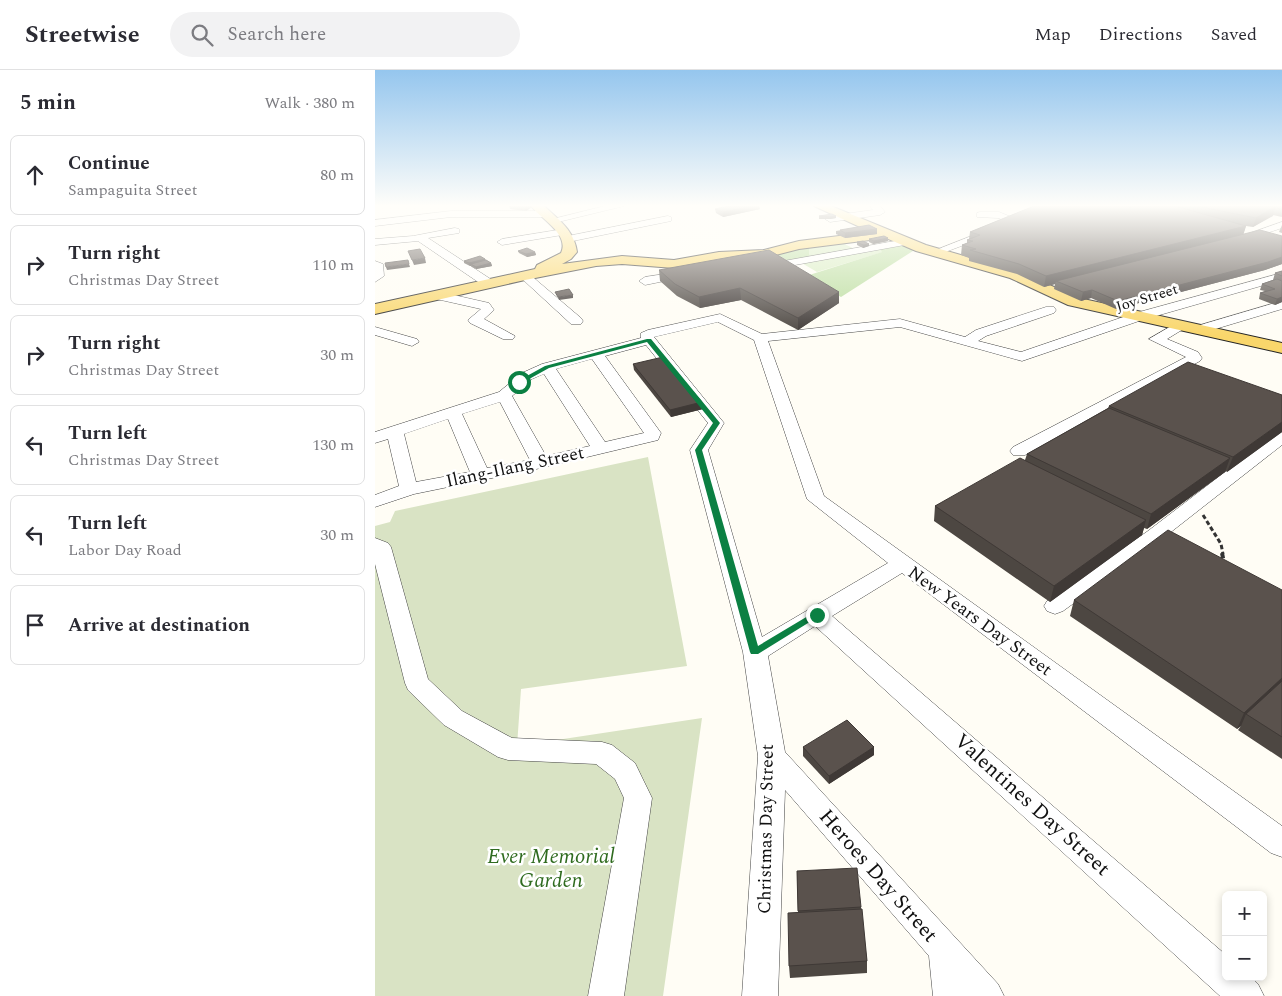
<!DOCTYPE html>
<html lang="en">
<head>
<meta charset="utf-8">
<style>
  body { margin:0; font-family:Spectral,serif; background:#f2f2f3; color:#2b2b33 }
  .controls { position:absolute; right:15px; bottom:15px; display:grid; overflow:hidden; border-radius:8px; box-shadow:0 2px 8px #0003 }
  .controls button { width:45px; height:45px; display:grid; place-items:center; padding:0; border:0; border-bottom:1px solid #e1e1e2; background:#fff; color:#2b2b33; font:25px sans-serif }
  .stop { position:absolute; width:15px; height:15px; margin:-11px; border:4px solid #0b8043; border-radius:50%; background:#fff }
  .stop.end { background:#0b8043; border-color:#fff; box-shadow:0 1px 5px #0008 }
  .list { margin:0; padding:0; list-style:none }
  h2 { display:flex; justify-content:space-between; align-items:center; height:65px; margin:0; padding:0 20px; font-size:21px }
  h2 small { font-size:16px; font-weight:400; color:#7c7c81 }
  .list li { display:grid; grid-template-columns:32px 1fr auto; gap:15px; align-items:center; box-sizing:border-box; height:80px; margin:0 10px 10px; padding:0 10px; border:1px solid #e1e1e2; border-radius:8px }
  .list b { display:block; font-size:19px; white-space:nowrap }
  .list p { margin:0; font-size:16px; white-space:nowrap; color:#7c7c81 }
  .list em { font-size:16px; font-style:normal; color:#7c7c81 }
  .icon { flex:none; width:28px; height:28px; fill:none; stroke:currentColor; stroke-width:2; stroke-linecap:round; stroke-linejoin:round }
  .map { position:relative; flex:none; width:907px; height:926px; overflow:hidden }
  header { display:flex; align-items:center; gap:30px; box-sizing:border-box; height:70px; padding:0 25px; background:#fff; border-bottom:1px solid #e1e1e2 }
  header strong { font-size:24px }
  nav { display:flex; gap:28px; margin-inline-start:auto; font-size:18px }
  .search { width:350px; height:45px; background:#f2f2f3; display:flex; align-items:center; gap:12px; box-sizing:border-box; padding:0 18px; border-radius:28px; color:#7c7c81; font-size:19px }
  main { display:flex }
  aside { flex:1; background:#fff }
  .map>svg:first-child { display:block }
  .green { fill:#d5ebbd }
  .forest { fill:#b9dc9c }
  .cemetery { fill:#d9e3c4 }
  .lines { fill:none; stroke-linecap:round; stroke-linejoin:round }
  .minor-casing { stroke:#444; stroke-width:1 }
  .major-casing { stroke:#222; stroke-width:2 }
  .path-far1 { stroke:#333; stroke-width:3; stroke-dasharray:4.5 2.5; stroke-linecap:butt }
  .path { stroke:#333; stroke-width:4; stroke-dasharray:5.5 3; stroke-linecap:butt }
  .minor { fill:#fff; fill-rule:evenodd }
  .major { fill:#f9d66b; fill-rule:evenodd }
  .wall { fill:#4d4742 }
  .shaded-wall { fill:#3f3936 }
  .building { fill:#5a524d; stroke:#3f3936 }
  .route { fill:#0b8043 }
  .labels { text-anchor:middle; dominant-baseline:central; stroke-width:5; stroke-linejoin:round; paint-order:stroke }
  .far-street-label { font-size:15px; fill:#111; stroke:#fff }
  .street-label { font-size:18px; fill:#111; stroke:#fff }
  .near-street-label { font-size:21px; fill:#111; stroke:#fff }
  .near-park-label { font-size:21px; font-style:italic; fill:#2f6b1f; stroke:#fff }
</style>
</head>
<body>
<header>
<strong>Streetwise</strong>
<div class="search"><svg class="icon" aria-label="search" viewBox="0 0 24 24"><circle cx="10" cy="10" r="6"/><path d="M15 15l6 6"/></svg>Search here</div>
<nav><a>Map</a><a>Directions</a><a>Saved</a></nav>
</header>
<main>
<aside>
<h2>5 min<small>Walk · 380 m</small></h2>
<ul class="list">
<li><svg class="icon" aria-label="ahead" viewBox="0 0 24 24"><path d="M12 20V5M6 11l6-6 6 6"/></svg><div><b>Continue</b><p>Sampaguita Street</p></div><em>80 m</em></li>
<li><svg class="icon" aria-label="right" viewBox="0 0 24 24"><path d="M7 20v-9h11M14 6l5 5-5 5"/></svg><div><b>Turn right</b><p>Christmas Day Street</p></div><em>110 m</em></li>
<li><svg class="icon" aria-label="right" viewBox="0 0 24 24"><path d="M7 20v-9h11M14 6l5 5-5 5"/></svg><div><b>Turn right</b><p>Christmas Day Street</p></div><em>30 m</em></li>
<li><svg class="icon" aria-label="left" viewBox="0 0 24 24"><path d="M17 20v-9H6M10 6l-5 5 5 5"/></svg><div><b>Turn left</b><p>Christmas Day Street</p></div><em>130 m</em></li>
<li><svg class="icon" aria-label="left" viewBox="0 0 24 24"><path d="M17 20v-9H6M10 6l-5 5 5 5"/></svg><div><b>Turn left</b><p>Labor Day Road</p></div><em>30 m</em></li>
<li><svg class="icon" aria-label="arrive" viewBox="0 0 24 24"><path d="M6 21V4h12l-3 4 3 4H6"/></svg><div><b>Arrive at destination</b></div></li>
</ul>
</aside>
<div class="map">
<svg width="907" height="926" viewBox="0 0 907 926">
  <rect width="100%" height="100%" fill="#fffdf5"/>
  <g class="green">
    <polygon points="463,171 480,179 437,187 434,185 434,175"/>
    <polygon points="505,179 508,182 442,202 425,192"/>
  </g>
  <g class="forest">
    <polygon points="530,174 541,179 466,227 431,206 507,182 505,179"/>
    <polygon points="434,175 434,185 437,187 415,192 399,183"/>
  </g>
  <polygon class="cemetery" points="273,387 312,596 146,619 142,676 327,648 288,926 0,926 0,456 15,452 20,441"/>
  <g class="lines">
    <defs>
      <g id="minor">
        <polygon points="230,136 249,136 179,153 174,150"/>
        <polygon points="495,136 505,136 510,142 505,145 455,152 450,149 455,146 498,140"/>
        <polygon points="76,141 172,141 177,144 172,147 76,147 0,156 0,150"/>
        <polygon points="605,142 624,142 646,151 641,154 623,148 602,147 602,143"/>
        <polygon points="293,146 296,147 296,151 193,172 188,169 193,166"/>
        <polygon points="907,152 907,158 864,172 859,169"/>
        <polygon points="80,158 84,159 84,163 53,168 117,210 117,216 109,216 43,171 0,175 0,169 38,166"/>
        <polygon points="617,158 622,161 621,163 565,184 561,185 556,182"/>
        <polygon points="189,159 193,160 193,164 127,175 122,172 127,169"/>
        <polygon points="531,169 535,170 535,174 409,197 403,194 409,191"/>
        <polygon points="0,191 8,194 9,206 0,212"/>
        <polygon points="310,201 314,202 314,206 270,215 264,211 270,207"/>
        <polygon points="149,202 153,203 206,248 208,251 206,254 196,254 145,207 145,203"/>
        <path d="M907,203v7l-140,40 -120,41 -122,-34 -132,14 56,155 458,330v31l-11,-4 -369,-280 -70,43 394,339v22h25l7,7 6,12h-44l-405,-370 -47,30 17,96 213,232 6,12h-71l-4,-40 -144,-166 -7,206h-36l16,-240 -15,-104 -53,-202 18,-27 -62,-78 -41,11 56,77 -3,7 -117,28 -127,26 -39,13v-12l24,-9 -11,-47 -13,4v-11l124,-40 23,-19 20,-9 99,-26v-5l7,-3 72,-16 42,20 138,-15 65,18 11,-7 70,-23h8l2,3 -2,3 -68,23 -8,5 43,11 111,-38zM343,252l36,18 53,159 81,64 -126,74 -54,-187 16,-27 -70,-86zM217,289l52,74 -39,9 -49,-73zM169,304l46,72 -44,10 -34,-60 20,-17zM125,332l30,58 -43,8 -25,-54zM73,349l22,53 -54,10 -12,-48z"/>
        <polygon points="61,221 114,233 119,240 109,249 140,266 138,269 128,269 95,253 93,250 106,239 57,228 55,225"/>
        <polygon points="907,231 907,239 827,263 820,259 822,256"/>
        <polygon points="805,251 812,255 810,258 792,269 823,282 827,288 825,291 650,385 638,385 635,381 638,377 811,287 774,269"/>
        <polygon points="0,257 42,269 44,272 37,276 0,265"/>
        <polygon points="907,362 907,375 787,469 688,541 680,544 672,541 669,536 672,531 773,461 901,363"/>
        <polygon points="0,468 13,473 16,477 53,609 87,641 137,668 227,672 237,675 260,693 277,728 249,926 213,926 249,728 240,709 221,694 133,690 123,687 69,655 33,620 30,613 0,494"/>
      </g>
      <path id="major" d="M156,136h13c15,14 30,24 33,46l-6,7 -9,5 60,-8 52,4 45,-8 45,-2 35,-9 72,-9 -57,-26h17l95,39 94,27 59,26 203,45v10l-214,-48 -58,-27 -94,-27 -30,-13 -87,11 -35,9 -45,2 -45,8 -52,-4 -26,2 -71,14 -150,34v-10l160,-35 2,-4 24,-12c9,-19 -21,-35 -30,-47z"/>
    </defs>
    <use href="#minor" class="minor-casing"/>
    <use href="#major" class="major-casing"/>
    <polyline class="path-far1" points="828,445 846,474 848,484"/>
    <polyline class="path" points="847,483 849,493"/>
    <use href="#minor" class="minor"/>
    <use href="#major" class="major"/>
  </g>
  <g class="wall">
    <polygon points="134,136 157,136 157,137 151,141 135,139"/>
    <polygon points="659,136 907,136 907,147 898,145 878,157 871,156 868,164 907,166 907,194 890,200 741,239 716,228 706,231 679,219 680,214 669,217 642,204 594,191 594,188 586,185 587,175 592,173 592,170 594,169 595,162"/>
    <polygon points="340,139 385,139 348,147 341,143"/>
    <polygon points="444,146 461,146 461,148 455,149 444,149"/>
    <polygon points="494,155 502,164 470,168 461,164 461,161"/>
    <polygon points="907,155 907,163 904,162"/>
    <polygon points="494,169 513,171 498,174 494,172"/>
    <polygon points="482,172 494,176 488,178 482,175"/>
    <polygon points="143,181 160,182 161,185 152,187 144,183"/>
    <polygon points="110,189 111,190 116,193 117,196 101,199 97,197 96,196 95,196 89,193 89,191"/>
    <polygon points="284,200 464,222 464,233 423,260 366,230 325,238 302,226 285,211"/>
    <polygon points="907,201 907,232 900,235 884,229 885,223 890,221 885,220 887,214 898,210 900,203"/>
    <polygon points="258,294 327,332 328,339 296,347 259,300"/>
    <polygon points="907,325 907,362 852,402 851,401 850,402 772,459 769,458 767,465 675,532 559,451 560,436 650,390 652,384 733,338 734,336"/>
    <polygon points="907,520 907,689 863,660 866,656 862,659 695,546 699,530"/>
    <polygon points="428,677 499,677 499,685 454,714 428,686"/>
    <polygon points="422,801 486,837 492,891 492,903 415,908 414,896 423,843"/>
  </g>
  <g class="shaded-wall">
    <polygon points="150,136 157,136 157,137 151,141"/>
    <polygon points="376,136 384,136 385,139 348,147 348,142"/>
    <polygon points="901,136 898,146 878,157 881,148"/>
    <polygon points="461,146 461,148 455,149 455,147"/>
    <polygon points="871,156 868,166 681,211 680,214 669,217 671,206"/>
    <polygon points="502,159 502,164 470,168 470,163"/>
    <polygon points="513,168 513,171 498,174 499,171"/>
    <polygon points="494,174 494,176 488,178 488,175"/>
    <polygon points="160,182 161,185 152,187 151,184"/>
    <polygon points="907,187 907,194 890,200 741,239 743,231"/>
    <polygon points="50,188 51,193 39,195 37,190"/>
    <polygon points="110,189 111,192 96,194 96,196 95,196 94,193"/>
    <polygon points="116,193 117,196 101,199 101,197"/>
    <polygon points="34,194 35,197 12,200 11,197"/>
    <polygon points="365,218 366,230 325,238 324,227"/>
    <polygon points="717,220 716,228 706,231 708,222"/>
    <polygon points="464,222 464,233 423,260 423,248"/>
    <polygon points="198,225 198,228 184,230 183,227"/>
    <polygon points="907,227 907,232 900,235 902,229"/>
    <polygon points="327,332 328,339 296,347 295,340"/>
    <polygon points="907,352 907,362 852,402 858,387"/>
    <polygon points="855,388 850,402 772,459 776,444"/>
    <polygon points="771,450 767,465 675,532 679,516"/>
    <polygon points="907,608 907,617 871,644 866,656 862,659 869,643"/>
    <polygon points="499,677 499,685 454,714 454,706"/>
  </g>
  <g class="building">
    <polygon points="353,136 376,136 348,142 340,139"/>
    <polygon points="659,136 750,136 756,137 752,136 800,136 871,156 671,206 644,194 595,180 601,179 587,175 598,171 592,170 605,165 595,162"/>
    <polygon points="822,136 901,136 881,148"/>
    <polygon points="901,136 907,136 907,139 900,138"/>
    <polygon points="457,144 461,146 455,147 444,146"/>
    <polygon points="494,155 502,159 470,163 465,160"/>
    <polygon points="885,160 907,166 907,187 893,192 743,231 717,220 708,222 681,211"/>
    <polygon points="509,166 513,168 499,171 494,169"/>
    <polygon points="488,171 494,174 488,175 482,172"/>
    <polygon points="152,178 160,182 151,184 143,181"/>
    <polygon points="45,179 50,188 37,190 33,181"/>
    <polygon points="394,180 464,222 423,248 365,218 324,227 300,214 284,200"/>
    <polygon points="105,186 110,189 94,193 89,191"/>
    <polygon points="33,190 34,194 11,197 10,193"/>
    <polygon points="111,190 116,193 101,197 96,194"/>
    <polygon points="907,201 907,206 900,203"/>
    <polygon points="902,209 907,211 907,227 902,229 885,223 900,219 887,214"/>
    <polygon points="194,219 198,225 183,227 180,222"/>
    <polygon points="288,287 327,332 295,340 258,294"/>
    <polygon points="813,292 907,325 907,352 858,387 734,336"/>
    <polygon points="734,338 855,388 776,444 652,384"/>
    <polygon points="645,388 771,450 679,516 560,436"/>
    <polygon points="793,460 907,520 907,608 869,643 699,530"/>
    <polygon points="907,611 907,667 871,644"/>
    <polygon points="472,650 499,677 454,706 428,677"/>
    <polygon points="482,798 486,837 423,841 422,801"/>
    <polygon points="487,839 492,891 414,896 413,843"/>
  </g>
  <linearGradient id="sky" x2="0" y2="1"><stop stop-color="#95c6ee"/><stop offset="0.51" stop-color="#fffefa"/><stop offset="1" stop-color="#fffefa" stop-opacity="0"/></linearGradient>
  <rect width="907" height="266" fill="url(#sky)"/>
  <polygon class="route" points="272,269 276,269 345,353 327,380 383,576 438,543 442,542 446,545 383,584 376,584 375,582 320,380 338,353 272,272 174,298 147,313 141,312 170,296"/>
  <g class="labels">
    <g class="far-street-label">
      <text transform="translate(772 228) rotate(-17)">Joy Street</text>
    </g>
    <g class="street-label">
      <text transform="translate(140 397) rotate(-12)">Ilang-Ilang Street</text>
      <text transform="translate(605 551) rotate(36)">New Years Day Street</text>
      <text transform="translate(391 759) rotate(-89)">Christmas Day Street</text>
    </g>
    <g class="near-street-label">
      <text transform="translate(657 735) rotate(42)">Valentines Day Street</text>
      <text transform="translate(503 806) rotate(49)">Heroes Day Street</text>
    </g>
    <g class="near-park-label">
      <text x="176" y="787">Ever Memorial<tspan x="176" dy="24">Garden</tspan></text>
    </g>
  </g>
</svg>
<div class="controls">
<button>+</button>
<button>−</button>
</div>
<div class="stop" style="left:144px;top:312px"></div>
<div class="stop end" style="left:442px;top:545px"></div>
</div>
</main>
</body>
</html>
